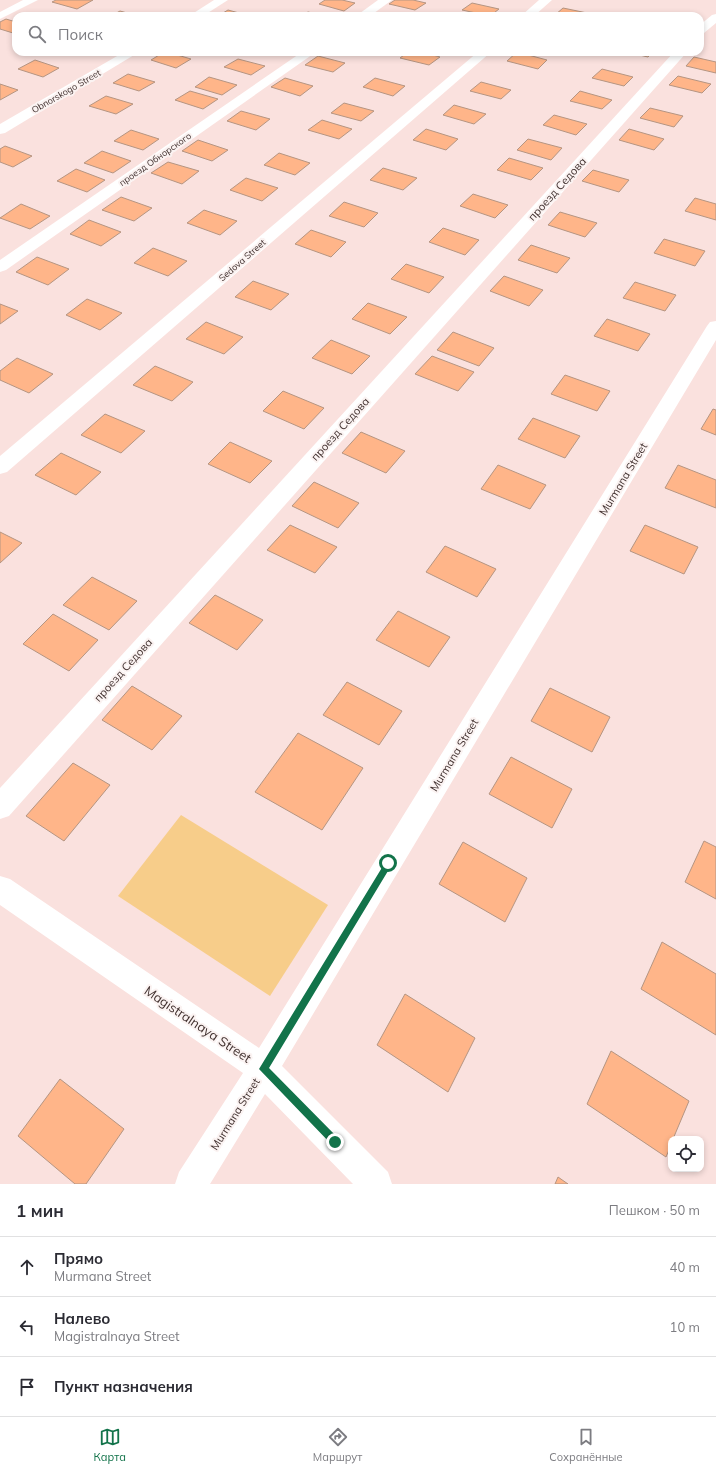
<!DOCTYPE html>
<html lang="ru">
<head>
<meta charset="utf-8">
<style>
  body { margin:0; font-family:Mulish,sans-serif; background:#f2f2f3; color:#2b2b33 }
  .controls { position:absolute; right:12px; bottom:12px; display:grid; overflow:hidden; border-radius:8px; box-shadow:0 2px 6px #0003 }
  .controls button { width:36px; height:36px; display:grid; place-items:center; padding:0; border:0; border-bottom:1px solid #e1e1e2; background:#fff; color:#2b2b33; font:20px sans-serif }
  .stop { position:absolute; width:12px; height:12px; margin:-9px; border:3px solid #12734a; border-radius:50%; background:#fff }
  .stop.end { background:#12734a; border-color:#fff; box-shadow:0 1px 4px #0008 }
  .list { margin:0; padding:0; list-style:none }
  h2 { display:flex; justify-content:space-between; align-items:center; height:52px; margin:0; padding:0 16px; font-size:17px }
  h2 small { font-size:13px; font-weight:400; color:#7c7c81 }
  .list li { display:grid; grid-template-columns:26px 1fr auto; gap:12px; align-items:center; box-sizing:border-box; height:60px; padding:0 16px; border-top:1px solid #e1e1e2 }
  .list b { display:block; font-size:15px; white-space:nowrap }
  .list p { margin:0; font-size:13px; white-space:nowrap; color:#7c7c81 }
  .list em { font-size:13px; font-style:normal; color:#7c7c81 }
  .icon { flex:none; width:22px; height:22px; fill:none; stroke:currentColor; stroke-width:2; stroke-linecap:round; stroke-linejoin:round }
  .map { position:relative; flex:none; width:716px; height:1184px; overflow:hidden }
  .search { position:absolute; background:#fff; box-shadow:0 2px 6px #0003; left:12px; right:12px; top:12px; height:44px; display:flex; align-items:center; gap:10px; box-sizing:border-box; padding:0 14px; border-radius:12px; color:#7c7c81; font-size:15px }
  .sheet { height:232px; background:#fff }
  nav { display:flex; justify-content:space-around; align-items:center; box-sizing:border-box; height:56px; border-top:1px solid #e1e1e2; background:#fff; font-size:11px; color:#7c7c81 }
  nav a { display:grid; justify-items:center; gap:2px }
  nav .on { color:#12734a }
  .map>svg:first-child { display:block }
  .green { fill:#f7cd8a }
  .building { fill:#ffb589; stroke:#b59582 }
  .lines { fill:none; stroke-linecap:round; stroke-linejoin:round }
  .minor { fill:#fff; fill-rule:evenodd }
  .route { fill:#12734a }
  .labels { text-anchor:middle; dominant-baseline:central; stroke-width:4; stroke-linejoin:round; paint-order:stroke }
  .far-street-label { font-size:9px; fill:#41312f; stroke:#fbf3f2 }
  .street-label { font-size:11px; fill:#41312f; stroke:#fbf3f2 }
  .near-street-label { font-size:13px; fill:#41312f; stroke:#fbf3f2 }
</style>
</head>
<body>
<div class="map">
<svg width="716" height="1184" viewBox="0 0 716 1184">
  <rect width="100%" height="100%" fill="#fae1de"/>
  <polygon class="green" points="181,815 328,905 270,996 118,896"/>
  <g class="building">
    <polygon points="56,0 93,0 77,9 52,2"/>
    <polygon points="325,0 342,0 355,3 344,11 319,4"/>
    <polygon points="395,0 413,0 426,3 415,10 389,4"/>
    <polygon points="472,3 499,9 490,16 462,10"/>
    <polygon points="563,8 592,14 589,16 555,15"/>
    <polygon points="228,10 250,16 218,16"/>
    <polygon points="120,11 138,16 111,16"/>
    <polygon points="308,12 325,16 301,16"/>
    <polygon points="6,19 16,22 16,32 13,33 0,29 0,22"/>
    <polygon points="164,52 167,52 191,59 176,68 151,60"/>
    <polygon points="408,52 422,52 440,57 429,65 400,58"/>
    <polygon points="517,52 547,60 538,69 507,61"/>
    <polygon points="627,52 653,52 648,57"/>
    <polygon points="318,56 345,63 333,72 305,65"/>
    <polygon points="694,57 716,62 716,73 686,66"/>
    <polygon points="238,59 265,66 251,75 224,67"/>
    <polygon points="35,60 59,68 43,77 18,69"/>
    <polygon points="602,69 633,77 624,86 592,78"/>
    <polygon points="128,74 155,82 139,91 113,83"/>
    <polygon points="678,76 711,84 702,93 669,85"/>
    <polygon points="209,77 237,85 222,95 195,87"/>
    <polygon points="285,78 313,86 300,96 271,87"/>
    <polygon points="375,78 405,86 393,96 363,87"/>
    <polygon points="481,82 511,90 501,99 470,91"/>
    <polygon points="0,84 18,90 0,100"/>
    <polygon points="190,91 218,99 203,109 175,100"/>
    <polygon points="580,91 612,100 602,109 570,101"/>
    <polygon points="106,96 133,104 116,114 89,106"/>
    <polygon points="344,103 374,111 361,121 331,113"/>
    <polygon points="454,105 486,114 474,124 443,115"/>
    <polygon points="650,108 683,116 674,127 640,118"/>
    <polygon points="241,111 270,119 256,130 227,121"/>
    <polygon points="554,115 587,124 576,135 543,125"/>
    <polygon points="322,120 352,129 339,139 308,130"/>
    <polygon points="426,129 458,139 446,150 413,140"/>
    <polygon points="629,129 664,139 654,150 619,140"/>
    <polygon points="131,130 159,139 143,150 114,141"/>
    <polygon points="528,139 562,148 551,160 517,150"/>
    <polygon points="198,140 228,150 212,161 182,151"/>
    <polygon points="5,146 32,156 13,167 0,162 0,149"/>
    <polygon points="102,151 131,161 113,173 84,163"/>
    <polygon points="279,153 310,163 295,175 264,165"/>
    <polygon points="509,158 543,168 531,180 497,170"/>
    <polygon points="168,162 199,171 182,184 151,173"/>
    <polygon points="383,168 417,178 403,190 370,180"/>
    <polygon points="76,169 105,180 87,192 57,181"/>
    <polygon points="593,170 629,180 619,192 582,181"/>
    <polygon points="246,178 278,188 262,201 230,190"/>
    <polygon points="473,194 508,205 495,218 460,206"/>
    <polygon points="121,197 152,208 134,221 102,210"/>
    <polygon points="695,198 716,204 716,220 685,211"/>
    <polygon points="344,202 378,213 364,227 329,216"/>
    <polygon points="21,204 50,216 30,229 0,218"/>
    <polygon points="204,210 237,221 220,235 187,223"/>
    <polygon points="560,212 597,223 585,237 548,225"/>
    <polygon points="89,220 121,232 101,246 70,234"/>
    <polygon points="443,228 479,240 465,255 429,242"/>
    <polygon points="311,230 346,242 331,257 295,244"/>
    <polygon points="664,239 705,251 695,266 654,253"/>
    <polygon points="531,245 570,258 557,273 518,260"/>
    <polygon points="153,248 187,261 168,276 134,263"/>
    <polygon points="37,257 69,269 48,285 16,272"/>
    <polygon points="406,264 444,277 429,293 391,279"/>
    <polygon points="504,276 543,290 529,306 490,291"/>
    <polygon points="253,281 289,294 271,310 235,297"/>
    <polygon points="635,282 676,295 665,311 623,298"/>
    <polygon points="87,299 122,313 100,330 66,315"/>
    <polygon points="368,303 407,317 390,334 352,319"/>
    <polygon points="0,304 18,311 0,324"/>
    <polygon points="607,319 650,334 638,351 594,336"/>
    <polygon points="206,322 243,337 224,354 186,339"/>
    <polygon points="453,332 494,348 479,366 437,350"/>
    <polygon points="331,340 370,356 352,374 312,358"/>
    <polygon points="432,356 474,372 458,391 415,374"/>
    <polygon points="17,358 53,374 29,393 0,380 0,371"/>
    <polygon points="155,366 193,382 172,401 133,385"/>
    <polygon points="565,375 610,391 597,411 551,394"/>
    <polygon points="283,391 324,408 304,429 263,411"/>
    <polygon points="713,409 716,410 716,435 701,429"/>
    <polygon points="105,414 145,431 121,453 81,435"/>
    <polygon points="533,418 580,436 565,458 518,439"/>
    <polygon points="361,432 405,451 386,473 342,453"/>
    <polygon points="230,442 272,461 250,483 208,464"/>
    <polygon points="61,453 101,472 76,495 35,475"/>
    <polygon points="498,465 546,485 530,509 481,489"/>
    <polygon points="678,465 716,480 716,508 665,488"/>
    <polygon points="314,482 359,503 338,528 292,506"/>
    <polygon points="290,525 337,547 315,573 267,550"/>
    <polygon points="645,525 698,547 684,574 630,551"/>
    <polygon points="0,532 22,543 0,563"/>
    <polygon points="445,546 496,569 477,597 426,572"/>
    <polygon points="92,577 137,601 109,630 63,605"/>
    <polygon points="215,595 263,620 237,650 189,623"/>
    <polygon points="398,611 450,637 429,667 376,640"/>
    <polygon points="53,614 98,640 69,671 23,644"/>
    <polygon points="347,682 402,711 379,745 323,715"/>
    <polygon points="132,686 182,716 152,750 102,720"/>
    <polygon points="550,688 610,717 592,752 531,721"/>
    <polygon points="298,733 363,768 322,830 255,792"/>
    <polygon points="511,757 572,789 552,828 489,794"/>
    <polygon points="73,763 110,785 64,841 26,816"/>
    <polygon points="704,841 716,847 716,899 685,882"/>
    <polygon points="463,842 527,878 505,922 439,884"/>
    <polygon points="662,942 716,974 716,1035 641,989"/>
    <polygon points="405,994 475,1038 448,1092 377,1045"/>
    <polygon points="611,1051 689,1101 673,1139 671,1139 671,1145 666,1157 587,1104"/>
    <polygon points="60,1079 124,1129 86,1184 75,1184 18,1136"/>
    <polygon points="558,1177 568,1184 555,1184"/>
  </g>
  <g class="lines">
    <g class="minor">
      <polygon points="23,0 38,0 0,19 0,12"/>
      <polygon points="214,0 228,0 203,16 189,16"/>
      <polygon points="378,0 392,0 370,16 356,16"/>
      <polygon points="539,0 552,0 534,16 521,16"/>
      <polygon points="716,14 716,23 704,33 700,35 700,25 712,15"/>
      <polygon points="124,52 139,52 5,133 0,134 0,124"/>
      <polygon points="302,52 316,52 6,270 0,272 0,260"/>
      <polygon points="478,52 491,52 7,472 0,474 0,456"/>
      <polygon points="674,52 687,52 9,816 0,819 0,788"/>
      <polygon points="716,321 716,340 282,1066 388,1172 392,1184 353,1184 265,1094 210,1184 175,1184 179,1172 243,1073 0,905 0,876 10,879 259,1048 707,326 710,322"/>
    </g>
  </g>
  <polygon class="route" points="388,860 392,863 391,866 269,1068 339,1139 339,1145 335,1147 332,1145 259,1069 386,861"/>
  <g class="labels">
    <g class="far-street-label">
      <text transform="translate(66 91) rotate(-30)">Obnorskogo Street</text>
      <text transform="translate(155 159) rotate(-35)">проезд Обнорского</text>
      <text transform="translate(242 260) rotate(-41)">Sedova Street</text>
    </g>
    <g class="street-label">
      <text transform="translate(557 189) rotate(-48)">проезд Седова</text>
      <text transform="translate(340 429) rotate(-48)">проезд Седова</text>
      <text transform="translate(623 479) rotate(-59)">Murmana Street</text>
      <text transform="translate(123 670) rotate(-48)">проезд Седова</text>
      <text transform="translate(454 755) rotate(-59)">Murmana Street</text>
      <text transform="translate(235 1114) rotate(-58)">Murmana Street</text>
    </g>
    <g class="near-street-label">
      <text transform="translate(198 1024) rotate(34)">Magistralnaya Street</text>
    </g>
  </g>
</svg>
<div class="controls">
<button><svg class="icon" aria-label="locate" viewBox="0 0 24 24"><circle cx="12" cy="12" r="6"/><path d="M12 2v4M12 18v4M2 12h4M18 12h4"/></svg></button>
</div>
<div class="stop" style="left:388px;top:863px"></div>
<div class="stop end" style="left:335px;top:1142px"></div>
<div class="search"><svg class="icon" aria-label="search" viewBox="0 0 24 24"><circle cx="10" cy="10" r="6"/><path d="M15 15l6 6"/></svg>Поиск</div>
</div>
<section class="sheet">
<h2>1 мин<small>Пешком · 50 m</small></h2>
<ul class="list">
<li><svg class="icon" aria-label="ahead" viewBox="0 0 24 24"><path d="M12 20V5M6 11l6-6 6 6"/></svg><div><b>Прямо</b><p>Murmana Street</p></div><em>40 m</em></li>
<li><svg class="icon" aria-label="left" viewBox="0 0 24 24"><path d="M17 20v-9H6M10 6l-5 5 5 5"/></svg><div><b>Налево</b><p>Magistralnaya Street</p></div><em>10 m</em></li>
<li><svg class="icon" aria-label="arrive" viewBox="0 0 24 24"><path d="M6 21V4h12l-3 4 3 4H6"/></svg><div><b>Пункт назначения</b></div></li>
</ul>
</section>
<nav>
<a class="on"><svg class="icon" aria-label="map" viewBox="0 0 24 24"><path d="M3 6l6-2 6 2 6-2v14l-6 2-6-2-6 2zM9 4v14M15 6v14"/></svg>Карта</a>
<a><svg class="icon" aria-label="directions" viewBox="0 0 24 24"><path d="M12 3l9 9-9 9-9-9zM9 14v-3h6M13 9l2 2-2 2"/></svg>Маршрут</a>
<a><svg class="icon" aria-label="saved" viewBox="0 0 24 24"><path d="M7 4h10v16l-5-4-5 4z"/></svg>Сохранённые</a>
</nav>
</body>
</html>
